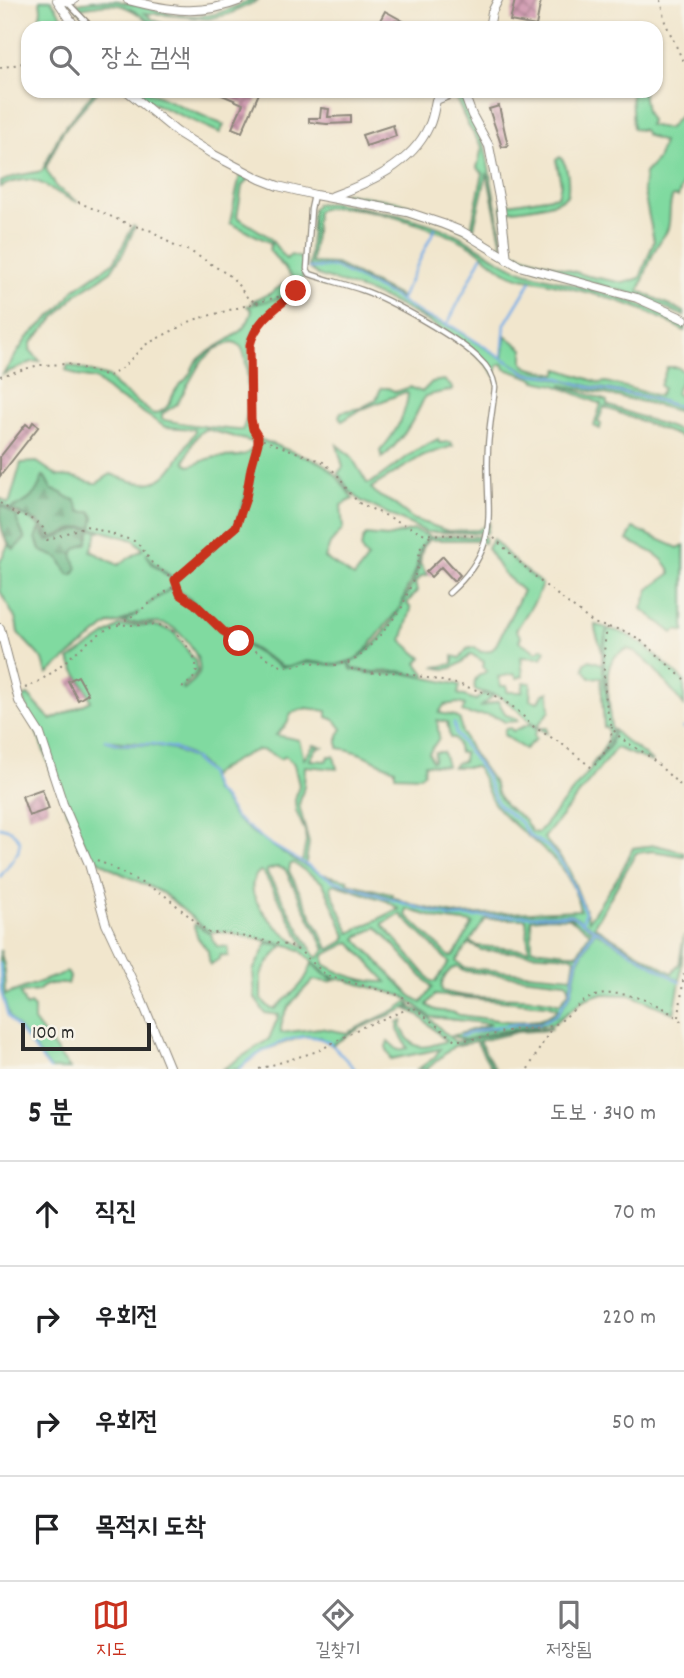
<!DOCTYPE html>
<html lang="ko">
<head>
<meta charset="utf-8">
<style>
  body { margin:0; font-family:Dekko,"Poor Story",sans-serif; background:#f6f6f6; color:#202124 }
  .scale { position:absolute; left:21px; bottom:18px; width:130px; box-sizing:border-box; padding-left:7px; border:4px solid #2b2b2b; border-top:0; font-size:19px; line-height:24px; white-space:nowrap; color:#2b2b2b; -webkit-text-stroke:5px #f7f3e8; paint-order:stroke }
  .stop { position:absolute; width:21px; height:21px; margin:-16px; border:5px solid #c8321e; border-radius:50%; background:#fff }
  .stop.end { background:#c8321e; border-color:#fff; box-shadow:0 2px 7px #0008 }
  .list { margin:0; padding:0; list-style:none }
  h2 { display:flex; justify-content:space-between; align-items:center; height:91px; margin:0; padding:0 28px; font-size:30px }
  h2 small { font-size:23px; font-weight:400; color:#757577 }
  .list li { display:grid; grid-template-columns:46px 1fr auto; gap:21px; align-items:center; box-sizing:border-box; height:105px; padding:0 28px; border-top:2px solid #e0e0e0 }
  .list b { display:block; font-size:26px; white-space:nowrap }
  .list em { font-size:23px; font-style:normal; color:#757577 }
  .icon { flex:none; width:38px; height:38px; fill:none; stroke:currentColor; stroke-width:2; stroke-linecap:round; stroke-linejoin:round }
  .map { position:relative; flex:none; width:684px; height:1069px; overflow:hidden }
  .search { position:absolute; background:#fff; box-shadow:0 2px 5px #0004; left:21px; right:21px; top:21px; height:77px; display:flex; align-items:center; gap:18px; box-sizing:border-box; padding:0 24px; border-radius:21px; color:#757577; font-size:26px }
  .sheet { height:511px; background:#fff }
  nav { display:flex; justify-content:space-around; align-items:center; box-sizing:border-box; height:98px; border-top:2px solid #e0e0e0; background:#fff; font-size:19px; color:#757577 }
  nav a { display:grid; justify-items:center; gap:4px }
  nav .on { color:#c8321e }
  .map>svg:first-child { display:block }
  .green { fill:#80daa0; stroke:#568266; stroke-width:2; fill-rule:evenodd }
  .forest { fill:url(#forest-firs); stroke:#4a7258; stroke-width:2 }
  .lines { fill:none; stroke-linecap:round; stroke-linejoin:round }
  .stream { stroke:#77aee6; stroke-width:2.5 }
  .building { fill:url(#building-cross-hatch) }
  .service-casing { stroke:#8e887c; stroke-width:7 }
  .minor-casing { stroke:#8e887c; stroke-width:10 }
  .path { stroke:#8e887c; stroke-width:2; stroke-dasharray:2 5; stroke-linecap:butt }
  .service { stroke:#fff; stroke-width:4.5 }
  .minor { stroke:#fff; stroke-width:8 }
  .route { stroke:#c8321e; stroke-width:9 }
</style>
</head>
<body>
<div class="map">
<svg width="684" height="1069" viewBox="0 0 684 1069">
  <defs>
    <pattern id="forest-firs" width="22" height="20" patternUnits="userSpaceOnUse" patternTransform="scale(1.75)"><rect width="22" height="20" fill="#68ba86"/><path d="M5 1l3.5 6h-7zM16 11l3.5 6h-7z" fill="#56976e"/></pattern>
    <pattern id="building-cross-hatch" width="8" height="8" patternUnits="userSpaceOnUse" patternTransform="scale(1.75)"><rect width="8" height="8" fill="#d4a0b5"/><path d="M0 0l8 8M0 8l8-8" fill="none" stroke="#ac8393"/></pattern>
  </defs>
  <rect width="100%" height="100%" fill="#f7f3e8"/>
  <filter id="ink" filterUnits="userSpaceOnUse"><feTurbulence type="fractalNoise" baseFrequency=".0143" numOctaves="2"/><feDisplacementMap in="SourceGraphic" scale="14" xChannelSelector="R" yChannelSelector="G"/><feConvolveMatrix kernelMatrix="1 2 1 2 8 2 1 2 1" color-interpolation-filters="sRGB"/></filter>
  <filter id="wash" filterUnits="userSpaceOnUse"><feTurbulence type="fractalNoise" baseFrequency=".00686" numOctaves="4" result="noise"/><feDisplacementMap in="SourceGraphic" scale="28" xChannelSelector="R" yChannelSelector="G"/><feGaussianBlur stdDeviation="1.57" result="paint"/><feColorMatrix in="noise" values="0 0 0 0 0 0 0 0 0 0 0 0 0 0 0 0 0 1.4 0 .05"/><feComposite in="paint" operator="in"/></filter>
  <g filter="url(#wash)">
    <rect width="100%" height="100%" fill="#f1e6cd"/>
    <g class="green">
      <polygon points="40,0 51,0 65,21 62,28 38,28 41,10"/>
      <path d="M250,0h9l-30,14 -21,5 -63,-6 7,6 19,9c-23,0 -26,-14 -46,-21 -13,-6 -31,-1 -46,1l18,20h-2l-20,-22v-2c12,-3 30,-4 43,-3 29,6 60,18 91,14 14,-2 28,-9 41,-15z"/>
      <path d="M94,91h4l-35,40 -17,36c1,8 8,12 10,20l22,15c-35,-11 -37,-34 -78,-15v-5l16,-6 26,-5 18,-38z"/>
      <polygon points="131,91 147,91 224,125 220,133 137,96"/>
      <path d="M631,91h12l3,21 5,9 -2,4 19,4 14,-16 2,-9v76l-6,17 -5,-1c-5,8 -2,21 -5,32 -2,7 -6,9 -9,15 -9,13 -14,33 -20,48l45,21v4l-54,-23 -95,-26 -26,-11 -7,-51 56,-9 3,-13 -5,-23 4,-3c6,6 7,13 8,21 0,5 1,12 -1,17 -5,10 -48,14 -60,16l5,41 76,24 36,7 16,-5 14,-37 -11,-53 2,-15 12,-13 6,-18 -17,-7 -3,-5 -10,-1z"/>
      <path d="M461,93l24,53 19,106 -53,-29 -19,-7 -93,-21 6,-2 55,9 71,26 12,-55 -6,-5 5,-21 -14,-22 -14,-31zM487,173l15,71 -2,5 -27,-18z"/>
      <path d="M240,175l9,4 -7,7 -5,31 32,20 17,22 5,-4 14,4c0,8 -1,16 -4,22 -7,15 -35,25 -49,20l17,-7 24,-16 -24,-28 2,-7 -41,-20z"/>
      <path d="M334,203c41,7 81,13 119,30 25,11 47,32 75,40 53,14 107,25 156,51v7c-41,-26 -88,-37 -135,-48 -10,-3 -21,-3 -31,-6 -19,-6 -28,-18 -44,-29 -25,-17 -130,-52 -157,-37l-5,52 24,1 65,33 -1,2 -65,-33 -26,1 4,-58 4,-5z"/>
      <polygon points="133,226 135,227 123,253 111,271 77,294 31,343 30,350 40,361 32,362 3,374 27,338 60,308 75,289 114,262"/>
      <path d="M334,267l58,29 33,21 28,11 75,46 23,3 38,11 56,10 39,11v4l-36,-10 -87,-18 46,16v4l73,26 4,2v5l-80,-31 -6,15 3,2 -1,5 -6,-3 7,-22 -46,-19 -20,-4v-2l-30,-10 -2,-5 -5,1 -3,10c-17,-27 -81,-63 -110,-76 -21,-10 -45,-16 -67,-24l-9,-7z"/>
      <path d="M290,295c-18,14 -36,27 -41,50l1,80 7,13 -12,60 -10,29 -60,52 -22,-16 -7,-10 6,11 22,17 1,4 -28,20 28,-19 4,9 15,9 29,28 58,35c13,1 17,-5 28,-4 14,0 25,4 39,0l4,7c15,3 31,6 47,2l61,13 -2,9 18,6 7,-6 10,2 -13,11 18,-6 8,14 12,4v2l-13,1c-18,-13 -31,-3 -43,-10l3,-7 -7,-2 -14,2 -5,8 16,3 5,4 2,13 10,19 22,31 3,10 9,13 18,13 8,13 6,1 72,-87 4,-16c11,14 27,19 38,32l-36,-14 -72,90 24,29 21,53 31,-46 13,-26 22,-3 29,7v4l-31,-5 -17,2 -41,71v3l77,46 7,-8 5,-30 -4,46 -109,-67 -107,3 -24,-3 -80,-27 -19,-4 -20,-9 27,6v3l44,11 1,3 23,9 44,9 120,-5c-10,-54 -53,-67 -84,-104 -10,-12 -10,-26 -20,-39h-23l3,-4 7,-1 1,-9h-5l-2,-10 -3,-5h-4l-3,-16 -10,-2 2,18 -10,15 3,8 2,-1 1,-8h8l4,14 -22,-2 -1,9 -4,3 -25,-1v-6c-20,-7 -36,-19 -57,-21v-13l4,-6 -7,-9 -8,-3v-6l-20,-3 -16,5 -4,11 -11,11 23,5 5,19 10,-14 8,2 -6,2 -6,11 16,1 3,-5h5l3,13 -32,-3 -1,20 -5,19 10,38 -3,19 -2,2 -2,-2 4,-20 -1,-11 -9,-20 -1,-11 4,-15 -5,-21 -9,-8 -5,3c-6,-4 -14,-9 -21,-9 -7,0 -45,21 -48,27 -22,-40 -72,-31 -107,-37l16,5h33l20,4 20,10 15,14 6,18 9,8 10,17 20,17 41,27 47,24 111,33 112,-2 13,4 17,12c-6,9 -13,18 -17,28 -7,18 -4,36 -17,52 -17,19 -73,10 -99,25l44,-10 34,-2 18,-9 14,-21 7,-33 17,-30 85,51 -6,31 -43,-18 -31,-1 -15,5 -32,25 -51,7 -38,9 -12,-4 39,-12 -60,-7 -28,-21 -76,-21 -26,-24 -10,-5 -66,-14h-16l-46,-39 -47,-22 -27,-17 -22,-43 -44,-114 5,-2 23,25 40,-19 -3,-8 -19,-33 50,-34 31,-1 11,2 13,5 21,29 2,10 -2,4 -13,12 2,2c5,-5 12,-9 15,-16 4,-16 -18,-43 -32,-48 -14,-5 -29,-1 -44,-2l16,-11 -20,11 -10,1 -62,50 -4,-14 -25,-27 -2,-13 -16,-29v-29l8,-17 6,4 3,-33h7l17,11c-5,8 -5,16 0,24l18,7 9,15 5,2 3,-3 -4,-18 4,-5 11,-6 4,-14 7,2 -7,20 27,14 25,-16 -9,-9 -42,-12 2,-11 -8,-5h-6l-4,-11 -24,-10 -11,-10c-5,18 -16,22 -32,28l-9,-6v-5l8,5 2,-2 11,-38 16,-1 21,14 15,1 20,6h4l14,-9c55,24 58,-3 84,-42l-1,-3 -29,-2 -35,-23 -14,-7 -21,-18 -17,-3 -12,-6 2,-5 41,12 7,9 37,28c20,-4 16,-17 25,-27 4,-5 8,-6 11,-12 4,-5 3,-9 8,-14 18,-18 51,-24 55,-51l-5,-4zM232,342c4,1 6,1 9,5 8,11 9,72 1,83 -5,1 -75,-8 -80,-11v-5l15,-10 23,-41 15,-14zM206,429l47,13 1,5c-12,15 -28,7 -43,11 -9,2 -14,7 -22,8l-4,-5c5,-11 9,-27 21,-32zM293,863l30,20 23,53 -2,5 -14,8 -2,-1 -39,-77 1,-6zM277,867l8,2 40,80 -7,9 -3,-2 -48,-83v-3zM260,871l3,1 43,76c-20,-10 -73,-54 -46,-77zM334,884l53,17 12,8 -49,24 -18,-40 -1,-7zM406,909l34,10 33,4 -18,31 -5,3 -44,-42zM400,914l49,48 -13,20 -5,-1 -48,-56v-2zM549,917l20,1 21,14 -13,22 -45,-5 -1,-30zM486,919h40l3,31 -51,-4 -8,-5zM377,927l55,60 -10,16 -12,-8 -54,-56 1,-2zM350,942l37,40c-20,1 -46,-7 -63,-18v-9zM469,943l12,7 91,6 3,2 -3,19 -107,-9 -9,-7zM456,966l9,5 101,11 3,4v5l-9,13c-38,-12 -81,-1 -118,-13 -3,-9 6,-21 14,-25zM435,995l112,10 11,4c-22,22 -71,9 -99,6 -11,-7 -21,0 -32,-10z"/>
      <polygon points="506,336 523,349 523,363 529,368 556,374 559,369 600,383 606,382 659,396 663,388 660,386 667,367 677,367 684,372 676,393 684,399 684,408 646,396 589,386 552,376 529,373 503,358"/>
      <path d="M444,380l9,8 -2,2 -26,6c-10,23 -23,45 -43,62l-2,-7c14,-16 26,-35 28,-57l-3,-2 -45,18 -18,11 -3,-5 2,-4 20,-4 15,-8 5,-12h7l8,4 14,-5 12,5 10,-10z"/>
      <path d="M259,439l63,24 14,12 17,24 -12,6 2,24 -13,15 -5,14 29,19 14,-19c-9,-6 -8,-15 -2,-23l21,2 27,-7 15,6 -9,13 -4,21 -10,21 -5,15 -35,44 -10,9 -20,6 -29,-4 -15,5h-10l-58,-35 -29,-28 -17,-13 -3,-9 61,-53 11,-30z"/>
      <polygon points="438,439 439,443 451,442 453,446 422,456 371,488 379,496 393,503 413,519 448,531 478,530 489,523 487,533 426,532 361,501 349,490 338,473 343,467 337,445 351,456 367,483 371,483 418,449"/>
      <path d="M633,528l45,20 6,-3v87l-7,-2 -4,3 -31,-24 7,-20 22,-16c-7,-19 -27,-24 -44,-33z"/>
      <path d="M451,536l34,1 -1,6 -9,-3h-46l-7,9 -2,14 7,12 -5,1 -7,7 2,8 -10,12 4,6 -9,32 20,17 -5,5 8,11v3l-26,-6 -25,1 -21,-3 -4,-7c32,-12 57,-61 68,-90 5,-14 2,-24 14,-35z"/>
      <path d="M493,539l24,25 25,20 -6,15 -20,31 5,7 -2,4 18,11 6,-4 3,2 -4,8 -21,-1 2,19 -6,2 -3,-4 -16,3 3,9h6v6h15l2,-10 7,1 -1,17 9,2 4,-8 6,-2 1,19 -12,14 1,3h8v5c-18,-8 -28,-25 -45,-35 -9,-5 -18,-5 -27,-8 -2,-13 2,-13 12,-19l-4,-4 1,-5 -13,-8c-10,10 -21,19 -35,13l17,-3v-8l7,2 7,-9 8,-2 6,5 9,-1 5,-4 28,-56 -20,-18 -16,-25z"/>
      <path d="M595,625l12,3 -3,14 -1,27 9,64 -3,12 -17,22 -1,-1c9,-13 20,-22 16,-39h-3l-3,-50 -11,1 -6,-9 1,-6 5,-3 12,4c2,-21 -7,-25 -7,-39z"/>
      <path d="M608,629c30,4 54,33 76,52v25c-11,-14 -41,-56 -57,-57 -28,10 -18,41 -17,65 -5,-23 -10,-63 -2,-85z"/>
      <path d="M530,724l7,6 -3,5 2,4 -11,10c-9,-4 -14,-11 -21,-14l1,-6 5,-1 3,3z"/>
      <polygon points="195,924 212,935 212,939 217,946 228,947 228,956 220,955 219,959 210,965 208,951 198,938 194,926"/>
      <path d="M267,943l16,2 -16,19 -6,11v24l10,10h4c17,-17 29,-21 37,-46l10,10 13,7 -6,2 -16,-2c-14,15 -34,31 -32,53l39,-5 27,5 50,-24 10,-7 4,4 -51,22 -28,17 -13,-8 -15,-1 -40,14 -26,19h-15l46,-30 10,-24 -14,-2 -10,-15 -2,-27z"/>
      <path d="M0,950l4,15 1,30 62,-23 3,5 -2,7c-11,-1 -22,-2 -30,7l-18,2 6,14 4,-3 4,4v13l36,48h-19l-42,-53 -8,-26z"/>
      <path d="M411,1008c18,4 29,24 45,34l62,-12 33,-2 -1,2 -33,2 -38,9 16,28h-3l-16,-28 -22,5 -27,23h-9l16,-11 6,-9 -49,10 -5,-12 2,-6 10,9 10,-2 -10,-18v-8l5,-1 -2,5c11,26 21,23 45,15l-27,-26 -12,-6z"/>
    </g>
    <g class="forest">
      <path d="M43,476l2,1 7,13c10,1 15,8 24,11l4,11h11l3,5 -2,11c-13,-5 -31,8 -44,11l-4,-11 -6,-6 -29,-13c20,-6 27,-13 34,-33z"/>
      <path d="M1,505l16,11v5l8,18 -11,10c-14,-11 -14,-28 -13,-44z"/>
      <path d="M41,527l6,14c14,-4 32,-16 44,-12l-4,14 -11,6 -4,5 5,15 -4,6 -5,-1 -9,-16 -18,-7 -5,-13z"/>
    </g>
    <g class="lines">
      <g class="stream">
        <polyline points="309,268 334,267 392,296 425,316 453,327 528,374 552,376 589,387 645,397 684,408"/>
        <polyline points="400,301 435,228"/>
        <polyline points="447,325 482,256"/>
        <polyline points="502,358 505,324 531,281"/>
        <polyline points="454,723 456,734 485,774 495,799 500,806 520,822 530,836 548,847 564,866 581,902 585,913 583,921"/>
        <polyline points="683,728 684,728"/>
        <polyline points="105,740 120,744 153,744 173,748 193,758 208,773 215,791 224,799 234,816 267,842 332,880 425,910 452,917 571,915 680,982"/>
        <polyline points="0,827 11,830 20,841 18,852 0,877"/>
        <polyline points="0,964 2,995 8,1016 50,1069"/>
        <polyline points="461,1036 488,1028 526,1023 539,1024 557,1014 570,994 577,960 594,931"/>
        <polyline points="333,1046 355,1069"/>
        <path d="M239,1069c21,-19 66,-45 92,-25"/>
      </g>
    </g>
    <g id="blocks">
      <g class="building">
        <polygon points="515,0 541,0 536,26 510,21"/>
        <polygon points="385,11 403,21 393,21 406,28 376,28"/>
        <polygon points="213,91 260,91 242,132 232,128 243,104"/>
        <polygon points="499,106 508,146 502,147 489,109"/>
        <polygon points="321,108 329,109 328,117 351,116 351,123 327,124 309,122 309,118 320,118"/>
        <polygon points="393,125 396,136 366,146 362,135"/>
        <polygon points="33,422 39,426 0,476 0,457 26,424 30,427"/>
        <polygon points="443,556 460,575 454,581 441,567 431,577 426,572"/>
        <polygon points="78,676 88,694 78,700 68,681"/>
        <polygon points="42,789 49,809 29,816 22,796"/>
      </g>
    </g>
  </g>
  <g filter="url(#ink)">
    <use href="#blocks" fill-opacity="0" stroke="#8e887c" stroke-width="2"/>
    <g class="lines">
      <defs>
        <g id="service">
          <polyline points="67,2 92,28"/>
          <path d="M314,195l-3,14 -4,60 3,5c17,6 35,10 52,16 27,9 98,49 117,69 8,7 14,17 16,28 -2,20 -6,40 -7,60 -4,64 17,96 -39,146"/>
        </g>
        <g id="minor">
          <polyline points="57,0 76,28"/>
          <path d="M128,0c42,11 73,16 113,0"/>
          <polyline points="59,2 74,0"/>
          <polyline points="489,28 492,12 498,0"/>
          <polyline points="127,91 177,132 214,155 260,179 278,186 315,195 407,212 443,224 463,232 519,266 637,298 684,319"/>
          <polyline points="463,91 472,115 489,146 501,208 507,260"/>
          <path d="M333,196c36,-13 79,-32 96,-70 4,-8 5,-17 7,-26l22,-9"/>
          <polyline points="0,628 19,701 40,734 63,804 89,864 106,924 142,1001 170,1069"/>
        </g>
      </defs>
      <use href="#service" class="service-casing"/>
      <use href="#minor" class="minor-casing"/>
      <g class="path">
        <polyline points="660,0 665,22 684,63"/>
        <polyline points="0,68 28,62"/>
        <polyline points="78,202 128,224 152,231 176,247 190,251 232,277 247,297 258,304"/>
        <path d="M305,277l-3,8c-18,20 -46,32 -52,60l1,80 4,9 6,5 62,23 14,12 11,17 11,12 66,31 53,2"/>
        <polyline points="0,376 39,365 68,364 109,376 120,370 145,345 193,320 292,293"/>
        <polyline points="0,503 17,515 25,516 37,522 43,528 47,540 86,526 134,541 141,547 152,563 175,580 180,594 195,604 223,631 281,666 292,667 307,662 336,665 356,659 361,655 383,632 402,607 417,570 420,549 430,536"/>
        <path d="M494,538l47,44 51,40c11,6 25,5 37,11 20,11 37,31 55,46"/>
        <polyline points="176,579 236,527 246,498 258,438"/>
        <path d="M119,624c20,-11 36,-26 56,-38"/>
        <path d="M608,627c-7,18 -5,84 5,102 8,12 19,16 30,23 11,7 29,27 41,36"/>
        <polyline points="348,662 352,669 374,673 399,672 461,685 498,697 516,709 534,727 562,744 592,768 610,746 612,727"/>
        <path d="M25,688c34,-13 56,-48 89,-62 8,-3 19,0 27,-1 16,-2 29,1 39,13 9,10 16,19 17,33l-4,8 -11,9"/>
        <polyline points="97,860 163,894 209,933 225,933 291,946 301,952 327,976 395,994 403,997 412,1006"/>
        <polyline points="679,1017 684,973"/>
        <path d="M259,1069l59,-18 42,-23 53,-21 42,33c22,1 42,-8 64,-11 10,-1 22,1 32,-3 15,-5 24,-22 39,-28 29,-13 73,5 94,26"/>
        <polyline points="528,1069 552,1027"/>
      </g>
      <use href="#service" class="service"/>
      <use href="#minor" class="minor"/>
    </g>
  </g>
  <g class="lines" filter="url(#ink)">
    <path class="route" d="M239,641l-16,-10 -28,-27 -15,-10 -5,-14 61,-53 10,-29 5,-30 7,-25v-6l-5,-8 -2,-10 -1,-74c6,-25 28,-38 46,-54"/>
  </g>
</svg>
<div class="scale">100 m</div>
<div class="stop" style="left:239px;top:641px"></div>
<div class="stop end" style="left:296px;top:291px"></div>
<div class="search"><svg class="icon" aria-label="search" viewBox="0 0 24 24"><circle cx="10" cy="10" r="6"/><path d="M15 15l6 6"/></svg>장소 검색</div>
</div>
<section class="sheet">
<h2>5 분<small>도보 · 340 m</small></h2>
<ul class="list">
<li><svg class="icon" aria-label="ahead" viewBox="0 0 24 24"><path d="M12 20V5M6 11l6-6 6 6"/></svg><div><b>직진</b></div><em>70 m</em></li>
<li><svg class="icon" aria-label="right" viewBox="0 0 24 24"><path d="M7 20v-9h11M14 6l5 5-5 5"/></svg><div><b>우회전</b></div><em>220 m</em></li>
<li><svg class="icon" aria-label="right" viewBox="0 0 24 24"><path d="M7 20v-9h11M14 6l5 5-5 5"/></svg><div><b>우회전</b></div><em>50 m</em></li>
<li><svg class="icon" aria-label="arrive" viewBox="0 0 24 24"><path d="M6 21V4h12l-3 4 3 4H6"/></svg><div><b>목적지 도착</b></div></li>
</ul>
</section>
<nav>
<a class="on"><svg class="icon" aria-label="map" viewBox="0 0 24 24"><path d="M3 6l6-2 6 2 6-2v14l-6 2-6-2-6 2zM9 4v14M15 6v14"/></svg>지도</a>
<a><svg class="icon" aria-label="directions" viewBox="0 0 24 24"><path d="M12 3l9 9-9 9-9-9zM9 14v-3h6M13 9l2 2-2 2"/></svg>길찾기</a>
<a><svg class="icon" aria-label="saved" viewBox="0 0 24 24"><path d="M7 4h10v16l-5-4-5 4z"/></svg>저장됨</a>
</nav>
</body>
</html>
